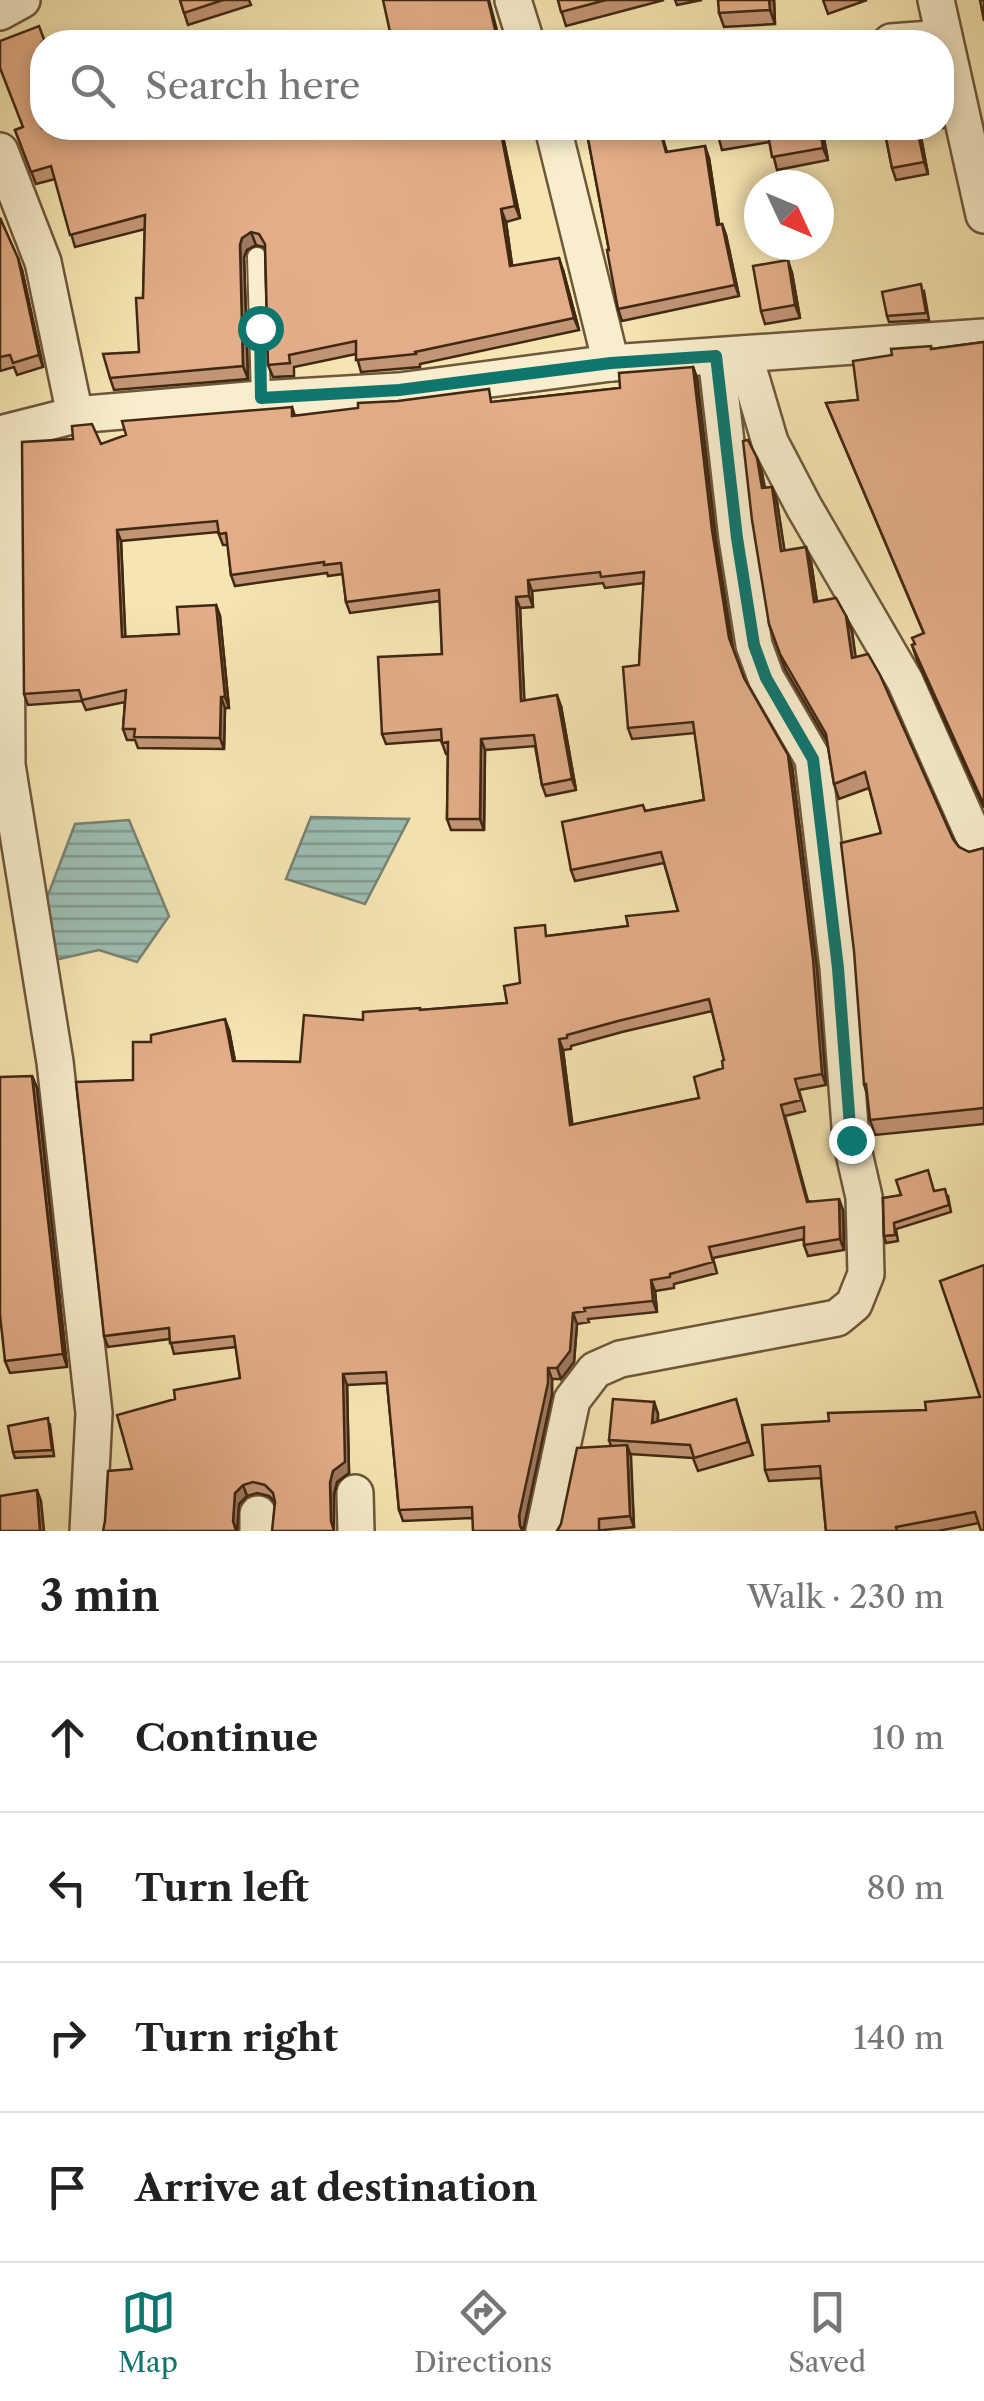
<!DOCTYPE html>
<html lang="en">
<head>
<meta charset="utf-8">
<style>
  body { margin:0; font-family:"Libre Caslon Text",serif; background:#f2f2f2; color:#222 }
  .compass { position:absolute; left:744px; top:170px; width:90px; height:90px; border-radius:50%; background:#fff; box-shadow:0 5px 15px #0003; rotate:134deg }
  .stop { position:absolute; width:30px; height:30px; margin:-22px; border:8px solid #0f766e; border-radius:50%; background:#fff }
  .stop.end { background:#0f766e; border-color:#fff; box-shadow:0 2px 10px #0008 }
  .list { margin:0; padding:0; list-style:none }
  h2 { display:flex; justify-content:space-between; align-items:center; height:130px; margin:0; padding:0 40px; font-size:42px }
  h2 small { font-size:32px; font-weight:400; color:#767676 }
  .list li { display:grid; grid-template-columns:65px 1fr auto; gap:30px; align-items:center; box-sizing:border-box; height:150px; padding:0 40px; border-top:2px solid #e0e0e0 }
  .list b { display:block; font-size:38px; white-space:nowrap }
  .list em { font-size:32px; font-style:normal; color:#767676 }
  .icon { flex:none; width:55px; height:55px; fill:none; stroke:currentColor; stroke-width:2; stroke-linecap:round; stroke-linejoin:round }
  .map { position:relative; flex:none; width:984px; height:1531px; overflow:hidden }
  .search { position:absolute; background:#fff; box-shadow:0 5px 15px #0003; left:30px; right:30px; top:30px; height:110px; display:flex; align-items:center; gap:25px; box-sizing:border-box; padding:0 35px; border-radius:40px; color:#767676; font-size:38px }
  .sheet { height:730px; background:#fff }
  nav { display:flex; justify-content:space-around; align-items:center; box-sizing:border-box; height:140px; border-top:2px solid #e0e0e0; background:#fff; font-size:28px; color:#767676 }
  nav a { display:grid; justify-items:center; gap:5px }
  nav .on { color:#0f766e }
  .map>svg:first-child { display:block }
  .water { fill:url(#water-rules); stroke:#788273; stroke-width:2.5 }
  .lines { fill:none; stroke-linecap:round; stroke-linejoin:round }
  .service-casing { stroke:#6e573a; stroke-width:22 }
  .minor-casing { stroke:#6e573a; stroke-width:40 }
  .service { stroke:#f8eecd; stroke-width:18 }
  .minor { stroke:#f8eecd; stroke-width:35 }
  .wall { fill:#c29575; stroke:#412812; stroke-width:2.5; fill-rule:evenodd }
  .shaded-wall { fill:#9e795f; stroke:#412812; stroke-width:2.5 }
  .building { fill:#e2ad88; stroke:#412812; stroke-width:2.5; fill-rule:evenodd }
  .route { stroke:#0f766e; stroke-width:12 }
</style>
</head>
<body>
<div class="map">
<svg width="984" height="1531" viewBox="0 0 984 1531">
  <defs>
    <pattern id="water-rules" width="6" height="5" patternUnits="userSpaceOnUse" patternTransform="scale(2.5)"><rect width="6" height="5" fill="#9dbeb3"/><path d="M0 2.5h6" fill="none" stroke="#829a90"/></pattern>
  </defs>
  <rect width="100%" height="100%" fill="#f5e5b2"/>
  <filter id="stains"><feTurbulence type="fractalNoise" baseFrequency=".002" numOctaves="4"/><feColorMatrix values="0 0 0 0 .2 0 0 0 0 .09 0 0 0 0 .02 0 0 0 .5 -.17"/></filter>
  <radialGradient id="worn" r=".72"><stop offset=".6" stop-color="#630" stop-opacity="0"/><stop offset="1" stop-color="#630" stop-opacity=".3"/></radialGradient>
  <g class="water">
    <polygon points="311,817 409,819 365,904 286,879"/>
    <polygon points="129,820 169,916 137,962 99,950 55,960 43,908 75,824"/>
  </g>
  <g class="lines">
    <defs>
      <polyline id="service" points="257,257 261,399"/>
      <g id="minor">
        <polyline points="513,0 526,42"/>
        <polyline points="936,0 984,215"/>
        <polyline points="0,12 22,0"/>
        <polyline points="891,42 944,38"/>
        <polyline points="553,128 611,363"/>
        <polyline points="0,151 43,262 75,415"/>
        <polyline points="744,354 770,442 804,507 905,681 978,846"/>
        <polyline points="0,434 75,415 261,399 399,391 611,363 984,337"/>
        <polyline points="5,434 7,765 55,1062 94,1413 88,1531"/>
        <polyline points="355,1493 356,1531"/>
        <polyline points="258,1514 258,1531"/>
        <polyline points="544,1531 572,1400 595,1370 620,1359 837,1318 854,1304 866,1274 864,1197 851,1140 838,968 813,759 766,678 754,645 737,538 716,356"/>
      </g>
    </defs>
    <use href="#service" class="service-casing"/>
    <use href="#minor" class="minor-casing"/>
    <use href="#service" class="service"/>
    <use href="#minor" class="minor"/>
  </g>
  <g class="wall">
    <polygon points="180,0 249,0 251,5 188,25"/>
    <polygon points="558,0 664,0 566,26"/>
    <polygon points="675,0 702,0 677,5"/>
    <polygon points="774,0 775,24 724,27 719,13"/>
    <polygon points="823,0 867,0 828,14"/>
    <polygon points="942,123 943,128 920,132 928,174 896,180 892,168 886,138 882,128 942,128"/>
    <polygon points="23,127 519,128 502,132 520,218 506,222 512,266 563,270 579,330 420,364 420,367 361,372 356,354 294,367 294,376 273,377 268,365 265,249 264,247 256,245 247,250 244,257 248,379 114,390 110,378 139,352 143,298 145,229 75,247 55,179 36,184 15,130"/>
    <polygon points="586,128 660,128 667,152 709,158 719,225 722,224 726,235 739,296 622,321 618,309 609,250"/>
    <polygon points="716,128 822,128 828,160 777,170 770,142 722,150"/>
    <polygon points="0,218 22,270 43,367 17,375 14,367 0,371"/>
    <polygon points="792,273 800,318 765,324 761,311"/>
    <polygon points="924,291 929,320 889,322 887,316"/>
    <polygon points="984,342 984,808 917,660 912,645 915,644 924,634 826,403 858,400 932,349"/>
    <path d="M693,367l4,11 19,163 17,108 11,29 48,88 25,204 9,115 -27,5 6,21 -20,5 23,85 35,9 1,40 -36,6 -4,-11v-6l-91,19 4,15 -43,11v4l-19,3 2,21 -69,7 1,3 -12,2 -3,38 -13,17h-9v15l-29,133 -51,-9 -69,3 -4,-11 -12,-127 -40,2 2,88 -12,9 -3,12 -61,36 2,-28 -6,-6 -12,-3 -10,3 -8,8 -107,-35 43,-70 65,-21 -4,-31 -62,7 -4,-15 -62,8 -4,-11 29,-256 18,-38 78,-12 6,31 65,1 63,-42 58,-10 86,-7 42,-67 79,-10 50,-15 -14,-48 -89,18 -4,-11 74,-59 59,-11 -9,-67 -63,6 -4,-11 11,-63 5,-82 -39,5 -2,-5 -71,8 1,16 -13,1 4,93 37,5 15,84 -30,6 -4,-11 -7,-39 -50,4 -1,80h-33l-4,-11 1,-65h-2l-5,-14 -55,4 -4,-10 60,-80 -2,-53 -90,12 -4,-11 -3,-28 -15,2 -1,-3 -92,13 -4,-11 -3,-30h-5l-5,-13 -97,9 4,96 54,-3 37,-29 4,11 9,92h-4l-1,41 -86,-1 -3,-8h-8l-4,-11 2,-27 -39,8 -4,-9 -54,4 -4,-11 77,-250 191,-37 3,9 198,-14 127,-14zM712,1011l12,49 -1,8 -24,30 -127,27 -9,-75 8,-1v-3l51,-14z"/>
    <polygon points="757,458 762,473 765,488 772,487 777,502 784,550 811,562 817,601 846,616 852,631 855,657 953,839 959,847 969,852 984,848 984,1124 875,1135 870,1120 867,1094 864,1084 881,833 869,788 839,799 834,784 827,741 785,669 769,624"/>
    <polygon points="32,1076 37,1088 67,1367 10,1373 5,1361"/>
    <polygon points="934,1191 948,1196 951,1212 896,1229 898,1241 886,1243 884,1236 883,1198"/>
    <polygon points="984,1265 979,1523 938,1531 826,1531 821,1478 769,1481 765,1470 829,1421 926,1410 980,1397"/>
    <polygon points="736,1399 753,1455 698,1471 693,1458 630,1454 634,1527 603,1530 557,1531 611,1446 609,1440 654,1402 658,1414 658,1422"/>
    <polygon points="50,1425 54,1456 15,1458 13,1452"/>
  </g>
  <g class="shaded-wall">
    <polygon points="488,0 489,0 500,42 498,42"/>
    <polygon points="769,0 774,0 775,24 770,10"/>
    <polygon points="500,128 502,132 520,218 515,206"/>
    <polygon points="820,128 822,128 828,160 823,148"/>
    <polygon points="917,128 920,132 928,174 924,162"/>
    <polygon points="705,146 709,158 721,236 717,225"/>
    <polygon points="501,209 506,222 514,278 510,266"/>
    <polygon points="722,224 726,235 739,296 735,285"/>
    <polygon points="251,232 256,245 247,250 244,257 248,379 243,366 240,245 242,238"/>
    <polygon points="18,258 22,270 43,367 39,355"/>
    <polygon points="559,258 563,270 579,330 574,318"/>
    <polygon points="788,260 792,273 800,318 795,305"/>
    <polygon points="693,367 697,378 716,541 733,649 729,638 712,530"/>
    <polygon points="757,458 762,473 767,504 762,488"/>
    <polygon points="772,487 777,502 787,566 781,551"/>
    <polygon points="117,530 121,541 126,648 122,637"/>
    <polygon points="806,547 811,562 819,617 814,602"/>
    <polygon points="528,580 532,591 533,607 529,596"/>
    <polygon points="516,597 520,608 525,712 521,701"/>
    <polygon points="216,605 220,616 229,708 225,697"/>
    <polygon points="846,616 852,631 858,673 852,658"/>
    <polygon points="557,695 561,706 576,790 572,779"/>
    <polygon points="221,697 225,708 224,749 220,738"/>
    <polygon points="481,739 485,750 484,830 480,819"/>
    <polygon points="788,755 792,766 817,970 826,1085 822,1074"/>
    <polygon points="225,1019 229,1030 237,1072 233,1061"/>
    <polygon points="559,1039 563,1050 574,1136 570,1125"/>
    <polygon points="32,1076 37,1088 67,1367 63,1354"/>
    <polygon points="839,1199 843,1210 844,1250 840,1239"/>
    <polygon points="651,1280 655,1291 657,1312 653,1301"/>
    <polygon points="573,1313 577,1324 574,1362 561,1379 557,1368"/>
    <polygon points="548,1368 552,1379 552,1394 523,1531 520,1526 519,1516"/>
    <polygon points="343,1374 347,1385 349,1473 337,1482 334,1494 334,1531 331,1521 330,1483"/>
    <polygon points="654,1402 658,1414 656,1436 652,1423"/>
    <polygon points="627,1445 631,1456 634,1527 630,1516"/>
    <polygon points="243,1485 247,1496 239,1504 237,1531 233,1521 235,1493"/>
    <polygon points="37,1490 41,1501 44,1531 40,1531"/>
  </g>
  <g class="building">
    <polygon points="180,0 223,0 184,13"/>
    <polygon points="383,0 488,0 498,42 384,42 392,41"/>
    <polygon points="558,0 606,0 561,12"/>
    <polygon points="718,0 769,0 770,10 719,13"/>
    <polygon points="980,0 984,0 984,21"/>
    <polygon points="39,26 45,42 42,42 42,128 500,128 515,206 501,209 510,266 559,258 574,318 415,352 416,354 356,360 356,341 289,355 290,363 268,365 265,244 259,234 251,232 242,238 240,245 243,366 110,378 103,354 139,352 136,298 143,298 145,215 70,235 51,166 31,172 15,130 23,127 0,68 0,41"/>
    <polygon points="586,128 659,128 666,152 705,146 717,225 722,224 735,285 618,309 607,250 609,250"/>
    <polygon points="716,128 820,128 823,148 772,157 767,129 718,137"/>
    <polygon points="884,128 917,128 924,162 892,168"/>
    <polygon points="0,218 18,258 39,355 13,363 10,355 0,357"/>
    <polygon points="788,260 795,305 761,311 753,266"/>
    <polygon points="921,284 926,313 887,316 882,292"/>
    <polygon points="984,342 984,805 912,645 915,644 912,638 924,633 826,403 858,400 853,361 892,355 891,349 931,346 931,349"/>
    <path d="M693,367l19,163 17,108 15,40 44,77 25,204 9,115 -27,5 6,21 -20,5 26,97 32,-3 1,40 -36,6v-18l-95,20 4,15 -43,12v3l-19,3 2,21 -69,7 1,3 -12,2 -3,38 -13,17h-9v15l-29,133 1,10 3,5h-50l-1,-24 -73,3 -13,-138 -43,2 2,88 -12,9 -3,12 1,38 3,10h-62l3,-29 -2,-9 -8,-8 -12,-3 -10,3 -8,8 -2,28 3,10h-133l2,-10 3,-50 24,-2 -15,-54 58,-16 -1,-9 66,-12 -6,-42 -64,7 -1,-15 -65,8 -28,-254 57,-2v-38h18v-7l74,-16 8,42 67,1 4,-47 59,5v-8l57,-4v2l87,-7 -3,-17 16,-3 -5,-55 30,-3 1,11 82,-10 -2,-10 52,-5 -17,-59 -90,18 -9,-48 81,-17 2,6 59,-11 -11,-78 -65,6 -5,-61 16,-2 5,-93 -43,5 -1,-5 -72,8 1,16 -13,1 5,104 36,-6 15,84 -30,6 -8,-50 -53,4 -1,80h-33l1,-77 -6,1 -1,-14 -59,5 -4,-77 64,-3 -3,-64 -93,12 -5,-39 -17,2v-3l-93,13 -5,-42 -7,1 -2,-13 -100,9 5,107 57,-3 -2,-27 39,-2 9,92h-4l-1,41 -86,-1 1,-8h-12l3,-39 -44,10 -3,-10 -55,4 -2,-252 51,-3 -1,-13 20,-2 9,20 25,-9 -4,-14 170,-14v9l66,-8v-5l40,-2 91,-12 2,13 129,-14 -1,-15zM709,999l15,61 -2,1 1,7 -29,9 5,21 -129,27 -11,-86 8,-1v-3l51,-14z"/>
    <polygon points="748,440 757,458 762,488 772,487 781,551 806,547 814,602 836,598 846,616 852,658 868,654 880,675 953,839 959,847 969,852 984,848 984,1108 870,1120 866,1084 864,1084 854,951 841,843 881,833 865,772 834,784 826,734 780,654 769,624 752,520 743,441"/>
    <polygon points="32,1076 63,1354 5,1361 0,1315 0,1077"/>
    <polygon points="928,1170 934,1191 945,1189 949,1205 894,1223 895,1235 884,1236 883,1198 901,1195 896,1180"/>
    <polygon points="984,1265 984,1531 981,1531 975,1512 896,1527 897,1531 826,1531 820,1466 765,1470 762,1425 829,1421 828,1413 926,1410 925,1402 980,1397 940,1281"/>
    <polygon points="613,1399 654,1402 652,1423 736,1399 748,1442 694,1458 690,1445 609,1440"/>
    <polygon points="48,1418 52,1450 13,1452 8,1426"/>
    <polygon points="627,1445 630,1516 599,1519 599,1531 557,1531 561,1524 577,1448"/>
    <polygon points="37,1490 40,1531 0,1531 0,1496"/>
  </g>
  <g class="lines">
    <polyline class="route" points="260,328 261,398 399,390 611,363 716,356 737,538 754,645 766,678 813,759 838,968 851,1140"/>
  </g>
  <rect width="100%" height="100%" filter="url(#stains)"/>
  <rect width="100%" height="100%" fill="url(#worn)"/>
</svg>
<svg class="compass" viewBox="-18 -18 36 36"><path d="M0-13l5 13h-10z" fill="#e53935"/><path d="M0 13l5-13h-10z" fill="#767676"/></svg>
<div class="stop" style="left:260px;top:328px"></div>
<div class="stop end" style="left:851px;top:1140px"></div>
<div class="search"><svg class="icon" aria-label="search" viewBox="0 0 24 24"><circle cx="10" cy="10" r="6"/><path d="M15 15l6 6"/></svg>Search here</div>
</div>
<section class="sheet">
<h2>3 min<small>Walk · 230 m</small></h2>
<ul class="list">
<li><svg class="icon" aria-label="ahead" viewBox="0 0 24 24"><path d="M12 20V5M6 11l6-6 6 6"/></svg><div><b>Continue</b></div><em>10 m</em></li>
<li><svg class="icon" aria-label="left" viewBox="0 0 24 24"><path d="M17 20v-9H6M10 6l-5 5 5 5"/></svg><div><b>Turn left</b></div><em>80 m</em></li>
<li><svg class="icon" aria-label="right" viewBox="0 0 24 24"><path d="M7 20v-9h11M14 6l5 5-5 5"/></svg><div><b>Turn right</b></div><em>140 m</em></li>
<li><svg class="icon" aria-label="arrive" viewBox="0 0 24 24"><path d="M6 21V4h12l-3 4 3 4H6"/></svg><div><b>Arrive at destination</b></div></li>
</ul>
</section>
<nav>
<a class="on"><svg class="icon" aria-label="map" viewBox="0 0 24 24"><path d="M3 6l6-2 6 2 6-2v14l-6 2-6-2-6 2zM9 4v14M15 6v14"/></svg>Map</a>
<a><svg class="icon" aria-label="directions" viewBox="0 0 24 24"><path d="M12 3l9 9-9 9-9-9zM9 14v-3h6M13 9l2 2-2 2"/></svg>Directions</a>
<a><svg class="icon" aria-label="saved" viewBox="0 0 24 24"><path d="M7 4h10v16l-5-4-5 4z"/></svg>Saved</a>
</nav>
</body>
</html>
